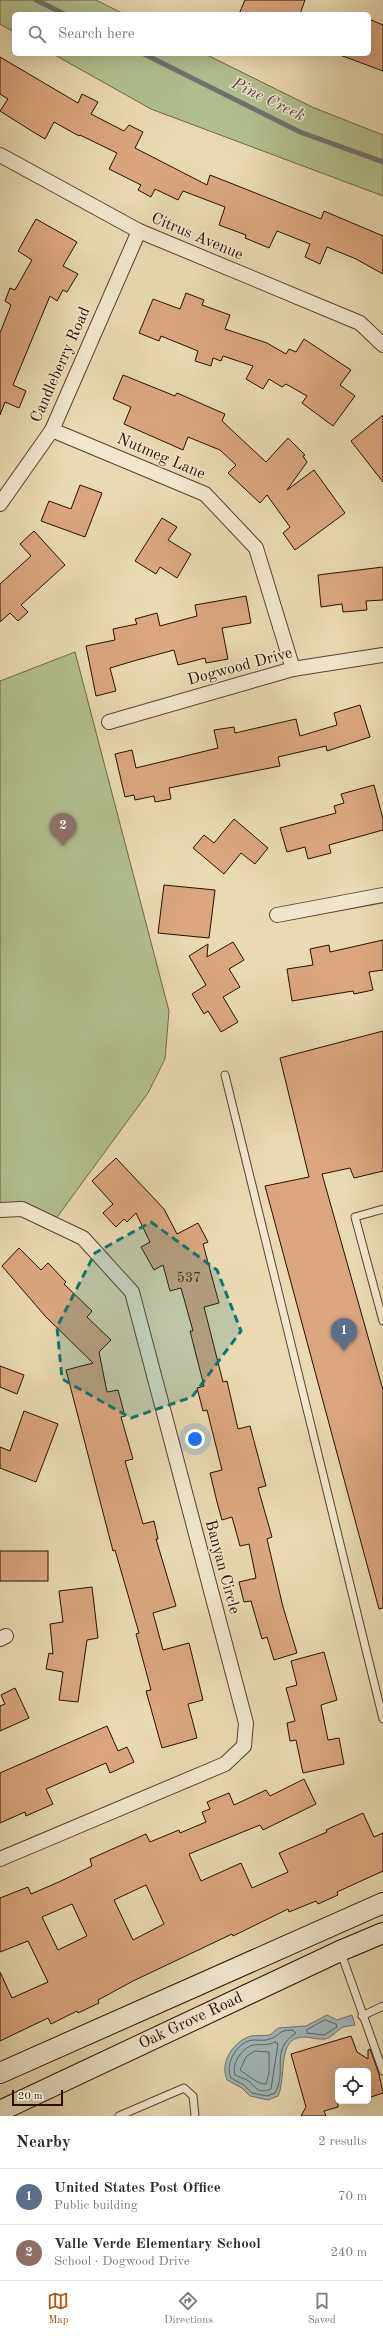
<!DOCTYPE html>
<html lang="en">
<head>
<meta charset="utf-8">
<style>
  body { margin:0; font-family:"Old Standard TT",serif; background:#f7f7f7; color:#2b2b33 }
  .controls { position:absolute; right:12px; bottom:12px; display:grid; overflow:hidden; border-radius:6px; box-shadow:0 4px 16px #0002 }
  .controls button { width:36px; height:36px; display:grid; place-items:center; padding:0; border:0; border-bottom:1px solid #e1e1e2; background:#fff; color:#2b2b33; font:20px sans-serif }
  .scale { position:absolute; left:12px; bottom:10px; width:51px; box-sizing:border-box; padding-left:4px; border:2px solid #290d00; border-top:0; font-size:11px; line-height:14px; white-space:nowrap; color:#290d00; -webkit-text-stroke:3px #f1e7ce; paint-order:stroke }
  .you { position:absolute; left:195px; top:1439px; width:14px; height:14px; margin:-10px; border:3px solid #fff; border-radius:50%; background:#1a73e8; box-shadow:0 0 0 6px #1a73e833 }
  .badge { display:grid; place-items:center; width:26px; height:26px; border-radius:50%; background:#b45309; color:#fff; font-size:13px; font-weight:700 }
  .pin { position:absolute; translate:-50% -33px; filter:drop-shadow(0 1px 2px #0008) }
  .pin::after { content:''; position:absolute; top:21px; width:14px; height:12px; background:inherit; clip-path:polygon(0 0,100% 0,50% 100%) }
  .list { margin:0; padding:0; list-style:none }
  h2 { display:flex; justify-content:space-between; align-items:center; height:52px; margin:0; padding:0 16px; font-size:17px }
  h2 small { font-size:13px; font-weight:400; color:#7c7c81 }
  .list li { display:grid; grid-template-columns:26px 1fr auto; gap:12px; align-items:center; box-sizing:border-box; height:56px; padding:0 16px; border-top:1px solid #e1e1e2 }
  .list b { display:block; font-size:15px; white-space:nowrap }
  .list p { margin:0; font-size:13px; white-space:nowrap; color:#7c7c81 }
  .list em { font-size:13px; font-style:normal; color:#7c7c81 }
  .icon { flex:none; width:22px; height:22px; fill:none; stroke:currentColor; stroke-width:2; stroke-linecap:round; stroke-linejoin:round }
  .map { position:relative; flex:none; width:383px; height:2116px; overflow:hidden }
  .search { position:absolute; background:#fff; box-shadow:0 4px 16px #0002; left:12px; right:12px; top:12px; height:44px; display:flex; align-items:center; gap:10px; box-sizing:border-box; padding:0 14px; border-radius:6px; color:#7c7c81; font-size:15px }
  .sheet { height:164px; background:#fff }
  nav { display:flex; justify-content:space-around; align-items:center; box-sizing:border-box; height:56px; border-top:1px solid #e1e1e2; background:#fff; font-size:11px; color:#7c7c81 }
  nav a { display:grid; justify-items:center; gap:2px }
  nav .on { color:#b45309 }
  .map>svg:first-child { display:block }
  .green { fill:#b2c090; stroke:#6e6648 }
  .water { fill:#9fb7b9; stroke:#70736f }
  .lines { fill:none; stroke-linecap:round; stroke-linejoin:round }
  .shore { stroke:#64625c; stroke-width:1 }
  .stream { stroke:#70736f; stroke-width:5 }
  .building { fill:#daa781; stroke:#290d00; fill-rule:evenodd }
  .service-casing { stroke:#59402d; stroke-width:9 }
  .minor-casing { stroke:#59402d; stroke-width:16 }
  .secondary-casing { stroke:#290d00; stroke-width:22 }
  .service { stroke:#f1e7ce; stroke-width:7 }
  .minor { stroke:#f1e7ce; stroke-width:14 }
  .secondary { stroke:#f1e7ce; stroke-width:20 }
  .marked { fill:#0f766e; fill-opacity:0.2; stroke:#0f766e; stroke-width:3; stroke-dasharray:8 5; stroke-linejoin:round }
  .labels { text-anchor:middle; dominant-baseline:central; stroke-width:3; stroke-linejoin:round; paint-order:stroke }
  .number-label { font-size:14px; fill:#553420 }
  .street-label { font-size:16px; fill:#290d00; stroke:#f1e7ce }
  .water-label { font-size:17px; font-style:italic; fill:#524841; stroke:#f1e7ce }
</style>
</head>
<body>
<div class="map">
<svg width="383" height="2116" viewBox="0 0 383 2116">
  <rect width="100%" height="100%" fill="#eadab3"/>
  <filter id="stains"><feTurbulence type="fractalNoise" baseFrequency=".005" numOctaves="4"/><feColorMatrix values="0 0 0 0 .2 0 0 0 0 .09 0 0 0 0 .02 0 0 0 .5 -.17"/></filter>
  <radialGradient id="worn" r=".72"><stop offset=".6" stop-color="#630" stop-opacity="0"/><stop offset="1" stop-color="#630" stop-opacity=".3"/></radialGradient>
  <g class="green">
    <polygon points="0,0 96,0 124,14 14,14 14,32 0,24"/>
    <polygon points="53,54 205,54 312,107 383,135 383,196 151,109"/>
    <polygon points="75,652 169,1011 165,1059 148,1093 52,1224 0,1210 0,681"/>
  </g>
  <path class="water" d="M327,2015l10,5 15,-5 3,10c-4,1 -8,1 -12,2 -7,4 -10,10 -18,12 -9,1 -19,-4 -28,-1 -19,5 -11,42 -19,58l-10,4 -18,-4 -8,-8 -15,-8c-8,-18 7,-39 24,-44 5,-1 13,0 19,-1l8,-7 28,-2z"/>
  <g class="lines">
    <g class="shore">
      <polygon points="325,2020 336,2024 337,2027 324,2035 307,2033 307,2030"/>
      <path d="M292,2030l4,3c-27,17 -8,38 -21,60l-8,3 -15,-3 -8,-8 -13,-7c-7,-14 7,-38 23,-38 6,0 10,1 16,-1 10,-3 7,-9 22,-9z"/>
      <path d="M275,2042l3,2 -7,45c-14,6 -15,-3 -24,-9 -4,-2 -8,-3 -12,-5 -4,-11 7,-27 18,-30 8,-1 15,1 22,-3z"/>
      <path d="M255,2051l14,1v21l-3,11c-7,1 -20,-10 -26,-14l6,-13z"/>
    </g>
    <g class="stream">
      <polyline points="36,0 64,14"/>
      <polyline points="144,54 300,132 383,162"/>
    </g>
  </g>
  <g class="building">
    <polygon points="245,0 305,0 300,14 239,14"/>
    <polygon points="369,19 383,25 383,71 340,55 369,54"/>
    <polygon points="0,57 78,103 82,94 98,102 91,114 124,131 129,125 143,132 135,148 207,185 210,175 321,219 324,211 383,236 383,274 356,259 327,247 320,264 305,257 310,244 277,231 269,248 245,238 246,235 219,225 225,207 183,191 178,200 155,189 151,197 138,190 141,185 109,169 117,153 80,135 79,136 54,122 45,139 30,130 0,111 8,99 0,94"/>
    <polygon points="36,219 77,242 63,266 78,274 67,292 63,290 57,301 50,296 13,385 26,391 19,408 5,402 0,415 0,333 11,305 5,301 10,288 15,290 32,260 18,251"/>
    <polygon points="186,293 204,300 202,305 230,315 225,329 267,343 286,354 289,349 296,352 304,339 351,370 340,385 355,396 333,426 302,403 307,396 286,384 282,387 269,379 263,389 246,379 253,366 223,356 221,361 213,358 211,366 195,361 198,351 161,336 159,341 139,333 153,299 180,309"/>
    <polygon points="123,375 175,396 177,393 225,414 222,421 266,462 288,438 305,455 303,456 307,462 287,490 314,470 345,513 295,550 283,533 290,527 267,495 260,503 228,473 236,465 220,450 188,437 183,450 124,424 131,407 113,399"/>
    <polygon points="383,415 383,482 351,441"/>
    <polygon points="80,485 102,493 85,537 41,521 49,501 71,509"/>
    <polygon points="162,518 177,527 168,540 191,554 177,578 160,567 156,574 135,561"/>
    <polygon points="34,531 65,565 21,605 28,612 18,621 10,613 0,622 0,584 31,556 20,544"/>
    <polygon points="383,567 383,600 366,601 367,610 343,612 342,604 321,607 318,575"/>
    <polygon points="246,596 251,623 222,628 228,659 206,663 205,658 178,665 174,650 137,660 110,668 116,691 96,696 86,646 115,640 113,629 137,624 135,619 157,613 160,626 197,616 195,605"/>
    <polygon points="360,705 370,737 327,751 326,746 278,757 280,766 169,788 171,799 155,802 154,796 135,800 134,795 125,797 115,754 132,750 136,768 218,748 214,730 234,727 235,733 296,719 300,736 337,725 334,713"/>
    <polygon points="374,785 383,819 383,830 329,845 331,853 308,859 305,847 287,852 280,828 336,813 334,806 344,803 341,794"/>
    <polygon points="234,819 268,848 255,864 241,853 224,874 193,848 204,835 214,843"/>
    <polygon points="164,885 215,890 209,938 158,933"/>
    <polygon points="383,940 383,970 369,972 373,990 354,994 353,991 292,1001 287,969 313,965 310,949 329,945 330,952"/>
    <polygon points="233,942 244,960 229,969 240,987 223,997 238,1022 221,1032 208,1011 204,1014 192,994 206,985 189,956 208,944 207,957"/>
    <polygon points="383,1031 383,1171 354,1178 350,1168 322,1174 383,1390 383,1608 379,1609 265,1186 309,1177 280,1058"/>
    <polygon points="116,1158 164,1209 177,1234 198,1223 208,1242 203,1244 219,1303 204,1307 223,1382 227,1381 238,1429 250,1426 266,1486 258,1488 272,1537 267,1539 283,1607 297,1653 274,1660 267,1637 262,1639 251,1601 244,1602 239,1582 256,1578 249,1544 240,1546 232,1517 222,1520 217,1502 210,1473 222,1470 207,1410 203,1411 197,1388 204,1386 190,1331 193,1331 181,1288 170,1291 163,1265 154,1270 141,1247 150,1242 136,1213 127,1222 124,1219 116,1227 103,1213 113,1204 92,1181"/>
    <polygon points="19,1248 41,1270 48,1263 66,1282 64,1284 92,1311 87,1317 111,1340 99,1352 107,1392 118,1390 125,1416 121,1417 133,1459 125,1461 143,1524 154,1521 158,1539 156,1539 176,1606 153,1613 163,1650 189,1643 203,1700 188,1704 197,1738 162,1748 146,1691 151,1690 136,1634 139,1633 115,1550 113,1551 66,1370 93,1363 46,1317 2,1266"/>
    <polygon points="0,1366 24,1375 17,1394 0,1387"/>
    <polygon points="24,1411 58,1424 36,1482 0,1468 0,1447 10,1451"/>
    <rect x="0" y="1551" width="48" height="30"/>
    <polygon points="92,1587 98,1638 87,1640 78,1702 59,1700 63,1672 46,1669 49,1653 53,1654 50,1624 63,1622 59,1591"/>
    <polygon points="324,1652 337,1700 321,1705 328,1740 339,1738 344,1764 303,1773 296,1740 290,1741 287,1723 295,1721 286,1688 297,1685 291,1661"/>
    <polygon points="15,1688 29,1718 0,1731 0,1706 5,1704 1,1695"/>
    <polygon points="107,1726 118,1751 127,1747 134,1762 110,1773 106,1763 46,1789 53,1804 26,1816 25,1812 0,1823 0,1773"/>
    <path d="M304,1779l12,25 -53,26 -3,-5 -71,29 12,27 40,-18 11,25 36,-16 -9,-19 48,-21 -1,-2 37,-17 11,24 9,-4v38l-46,21 1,3 -20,9 -2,-3 -27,11 -1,-3 -55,27 -1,-2 -99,47 -35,19 1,3 -21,10 -1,-2 -26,13 -3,-6 -48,23v-69l12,26 36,-16 -20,-41 -28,11v-54l28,-11 3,7 30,-13 31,-15 -2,-7 56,-25 4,8 29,-12 1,3 26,-11 -4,-10 8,-3 -3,-7 22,-9 5,12 32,-15 4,6zM146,1885l18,39 -31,16 -19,-40zM72,1904l15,32 -29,14 -16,-33z"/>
    <polygon points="351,2036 357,2052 368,2059 368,2050 370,2049 379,2074 383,2093 368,2098 368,2071 338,2071 338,2107 324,2111 326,2116 301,2116 306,2107 291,2054"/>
  </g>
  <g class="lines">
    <defs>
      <g id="service">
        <polyline points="225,1075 383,1719"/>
        <polyline points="383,1209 355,1217 383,1321"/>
        <polyline points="341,1953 383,2071"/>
        <polyline points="362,2016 383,2006"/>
        <polyline points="119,2116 184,2088 193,2096 195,2116"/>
      </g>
      <g id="minor">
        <polyline points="0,155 139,231 360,323 383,345"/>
        <polyline points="52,430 205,494 256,548 293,669"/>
        <polyline points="0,504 52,430 139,231"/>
        <polyline points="109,722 293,669 383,655"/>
        <polyline points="277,915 383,895"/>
        <polyline points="0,1210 22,1209 83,1238 132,1292 246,1723 244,1746 225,1764 0,1859"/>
        <polyline points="0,1639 6,1636"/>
      </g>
      <g id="secondary">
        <polyline points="0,2073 383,1903"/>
        <path id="s1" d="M0,2111l340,-160 43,-18"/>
      </g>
    </defs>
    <use href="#service" class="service-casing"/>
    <use href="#minor" class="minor-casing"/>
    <use href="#secondary" class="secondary-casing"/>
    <use href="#service" class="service"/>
    <use href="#minor" class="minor"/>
    <use href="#secondary" class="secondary"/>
  </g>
  <path class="marked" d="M151,1222l66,48 24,61 -49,66 -61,21 -69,-39 -5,-52 38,-74z"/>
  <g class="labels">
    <g class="number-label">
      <text x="189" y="1278">537</text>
    </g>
    <g class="street-label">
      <text transform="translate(197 237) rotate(23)">Citrus Avenue</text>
      <text transform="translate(61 365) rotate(-66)">Candleberry Road</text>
      <text transform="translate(161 457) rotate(23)">Nutmeg Lane</text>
      <text transform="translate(240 667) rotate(-15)">Dogwood Drive</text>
      <text transform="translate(222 1567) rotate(75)">Banyan Circle</text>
      <text stroke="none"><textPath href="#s1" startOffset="211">Oak Grove Road</textPath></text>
    </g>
    <g class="water-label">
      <text transform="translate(268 100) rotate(26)">Pine Creek</text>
    </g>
  </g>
  <rect width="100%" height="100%" filter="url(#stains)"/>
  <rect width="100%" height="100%" fill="url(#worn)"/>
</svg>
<div class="controls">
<button><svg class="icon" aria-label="locate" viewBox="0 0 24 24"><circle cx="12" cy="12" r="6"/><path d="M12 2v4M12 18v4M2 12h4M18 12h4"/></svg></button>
</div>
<div class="scale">20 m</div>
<div class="you"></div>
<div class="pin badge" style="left:344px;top:1351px;background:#5c6f8a">1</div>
<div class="pin badge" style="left:63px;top:846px;background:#8d6e63">2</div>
<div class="search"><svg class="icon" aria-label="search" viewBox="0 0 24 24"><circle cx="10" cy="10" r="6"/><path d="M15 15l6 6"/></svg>Search here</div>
</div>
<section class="sheet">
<h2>Nearby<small>2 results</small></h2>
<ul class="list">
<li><span class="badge" style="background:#5c6f8a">1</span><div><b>United States Post Office</b><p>Public building</p></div><em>70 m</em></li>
<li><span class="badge" style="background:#8d6e63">2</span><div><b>Valle Verde Elementary School</b><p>School · Dogwood Drive</p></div><em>240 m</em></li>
</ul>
</section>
<nav>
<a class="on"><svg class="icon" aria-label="map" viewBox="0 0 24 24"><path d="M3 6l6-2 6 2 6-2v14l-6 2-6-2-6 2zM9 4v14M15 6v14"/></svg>Map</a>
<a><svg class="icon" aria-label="directions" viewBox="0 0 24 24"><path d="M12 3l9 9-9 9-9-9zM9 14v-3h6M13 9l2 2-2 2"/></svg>Directions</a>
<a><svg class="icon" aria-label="saved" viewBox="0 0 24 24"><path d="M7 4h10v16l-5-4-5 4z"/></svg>Saved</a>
</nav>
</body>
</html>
